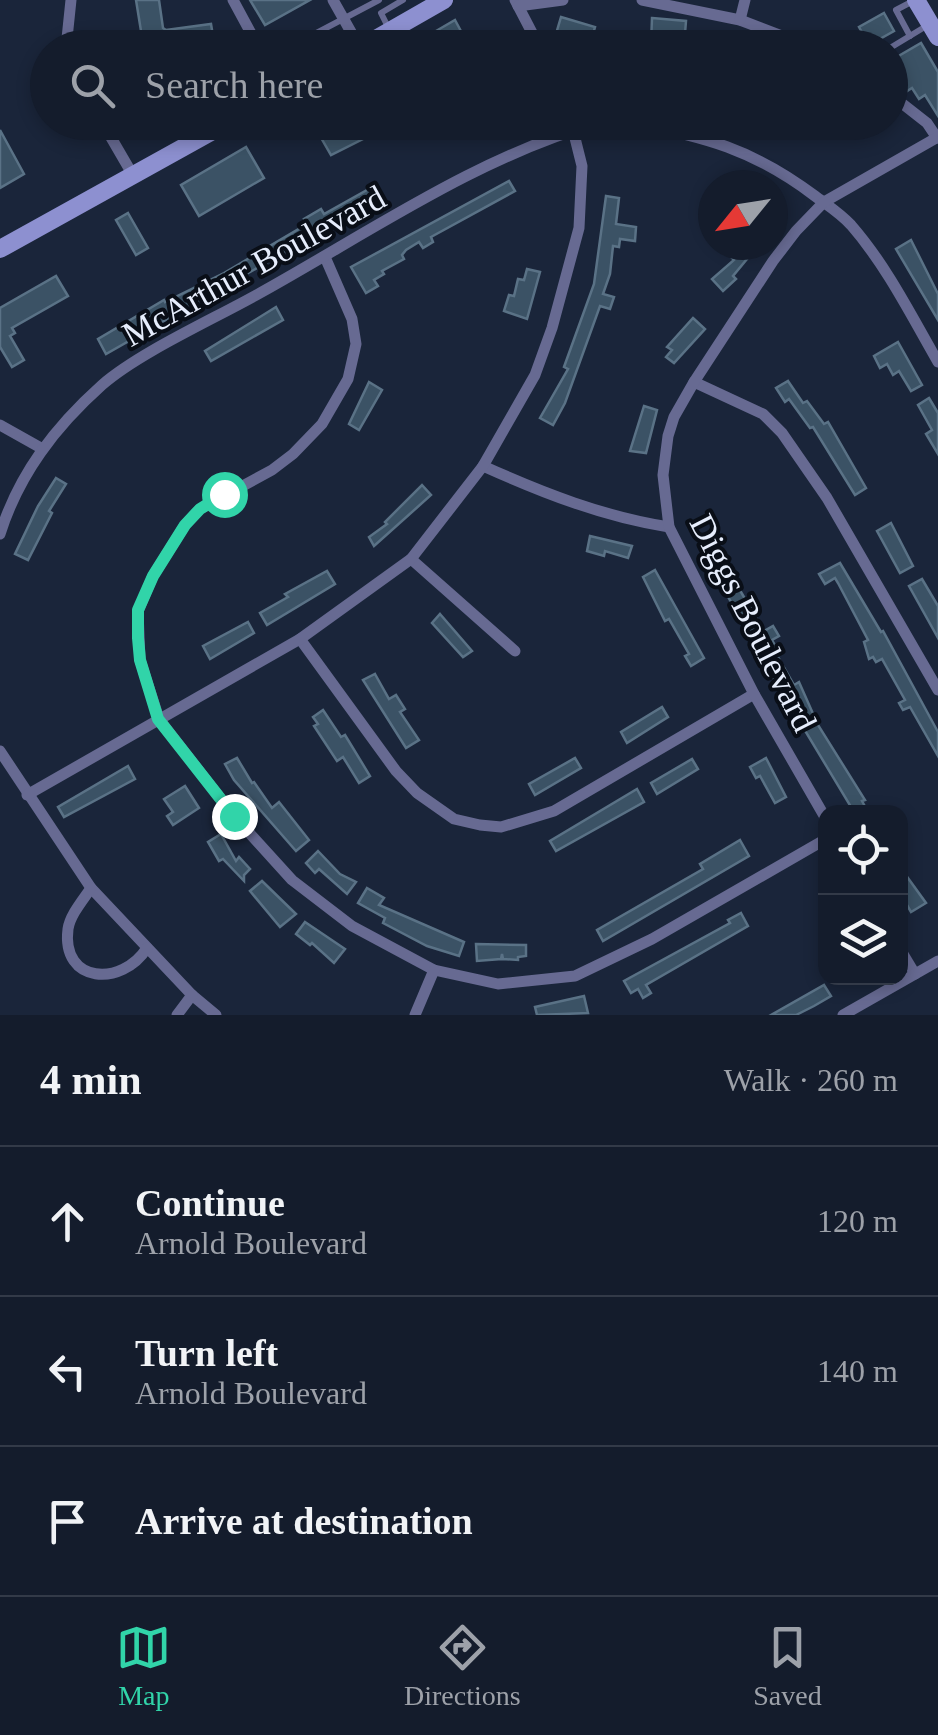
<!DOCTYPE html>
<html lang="en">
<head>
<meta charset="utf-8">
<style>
  body { margin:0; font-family:Georgia,serif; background:#212938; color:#f1f3f6 }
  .controls { position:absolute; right:30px; bottom:30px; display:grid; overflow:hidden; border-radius:20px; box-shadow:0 5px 15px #0003 }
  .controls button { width:90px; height:90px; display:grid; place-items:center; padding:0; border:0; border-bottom:2px solid #333a48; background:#141c2c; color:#f1f3f6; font:50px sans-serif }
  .compass { position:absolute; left:698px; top:170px; width:90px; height:90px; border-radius:50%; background:#141c2c; box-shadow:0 5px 15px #0003; rotate:240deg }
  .stop { position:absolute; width:30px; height:30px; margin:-22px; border:8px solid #31d4a9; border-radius:50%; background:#fff }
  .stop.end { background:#31d4a9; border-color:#fff; box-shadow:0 2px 10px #0008 }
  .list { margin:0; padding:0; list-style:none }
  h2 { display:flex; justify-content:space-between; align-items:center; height:130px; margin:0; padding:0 40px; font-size:42px }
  h2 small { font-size:32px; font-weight:400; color:#9da1a9 }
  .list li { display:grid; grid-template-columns:65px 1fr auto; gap:30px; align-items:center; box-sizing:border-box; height:150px; padding:0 40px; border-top:2px solid #333a48 }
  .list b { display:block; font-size:38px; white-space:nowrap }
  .list p { margin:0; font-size:32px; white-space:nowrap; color:#9da1a9 }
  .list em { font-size:32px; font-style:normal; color:#9da1a9 }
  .icon { flex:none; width:55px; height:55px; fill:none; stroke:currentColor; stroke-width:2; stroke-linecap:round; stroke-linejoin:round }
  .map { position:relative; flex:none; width:938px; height:1015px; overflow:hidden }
  .search { position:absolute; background:#141c2c; box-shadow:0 5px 15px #0003; left:30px; right:30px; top:30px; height:110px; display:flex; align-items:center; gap:25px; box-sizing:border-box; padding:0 35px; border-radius:55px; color:#9da1a9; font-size:38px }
  .sheet { height:580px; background:#141c2c }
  nav { display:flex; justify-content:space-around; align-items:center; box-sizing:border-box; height:140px; border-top:2px solid #333a48; background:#141c2c; font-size:28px; color:#9da1a9 }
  nav a { display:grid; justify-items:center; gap:5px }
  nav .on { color:#31d4a9 }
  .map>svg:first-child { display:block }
  .building { fill:#3b5265; stroke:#5a7286; stroke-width:2.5 }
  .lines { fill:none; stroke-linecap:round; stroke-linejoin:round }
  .service { stroke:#676a92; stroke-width:6 }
  .minor { stroke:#676a92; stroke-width:11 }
  .secondary { stroke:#8d90d0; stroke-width:18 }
  .route { stroke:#31d4a9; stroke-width:12 }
  .labels { text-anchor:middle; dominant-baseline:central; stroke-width:8; stroke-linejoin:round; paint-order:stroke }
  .street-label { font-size:35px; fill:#e6edfc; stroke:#090e17 }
</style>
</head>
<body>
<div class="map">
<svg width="938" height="1015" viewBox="0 0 938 1015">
  <rect width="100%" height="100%" fill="#1a253a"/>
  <g class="building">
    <polygon points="136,0 159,0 163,28 166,30 211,24 215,48 87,48 87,43 124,37 124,33 141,31"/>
    <polygon points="250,0 310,0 265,25"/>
    <polygon points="884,13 894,31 869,45 859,27"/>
    <polygon points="561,17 595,27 589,48 562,48 565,37 556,34"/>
    <polygon points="652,18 686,21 684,46 651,44"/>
    <polygon points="455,20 470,48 407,48 436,31"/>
    <polygon points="921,43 938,72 938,116 925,95 919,99 912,88 904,93 890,72 890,61"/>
    <polygon points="312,122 397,122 331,155"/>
    <polygon points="0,130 24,174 0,188"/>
    <polygon points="246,147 264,178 199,216 181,185"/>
    <polygon points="509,181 515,191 431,237 433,242 423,248 419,242 406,250 402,255 404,259 382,271 384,274 374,280 378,286 366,293 351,267"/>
    <polygon points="376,185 382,197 106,354 98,339 164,300 165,302 224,273 307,224 304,219 321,209 324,214"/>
    <polygon points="606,196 619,198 616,224 636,227 635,241 620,239 619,247 613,246 610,274 603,294 614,297 610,309 600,306 565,403 553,425 540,418 568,369 564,367 594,284"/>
    <polygon points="128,213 148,248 136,255 116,220"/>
    <polygon points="911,240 938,294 938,320 896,249"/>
    <polygon points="743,245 752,253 733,276 736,279 723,291 712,279 734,260 732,258"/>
    <polygon points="527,269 540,272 527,319 504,311 509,295 514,296 518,279 524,280"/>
    <polygon points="56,276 68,296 12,328 15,333 10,336 24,360 12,367 0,347 0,308"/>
    <polygon points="276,307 283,320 211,361 205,351"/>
    <polygon points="693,318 705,329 674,363 666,357 672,350 667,347"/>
    <polygon points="898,342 922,385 911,391 899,371 893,375 887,364 880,368 874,356"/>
    <polygon points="788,381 803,403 807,401 824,424 828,422 866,488 855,495 813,427 810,428 789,399 785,402 776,388"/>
    <polygon points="369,382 382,390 359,430 349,424"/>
    <polygon points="929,398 938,413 938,454 926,434 932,430 918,405"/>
    <polygon points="644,406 657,410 646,453 630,451"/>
    <polygon points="56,478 66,484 49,511 52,513 28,560 15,554 38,506"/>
    <polygon points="422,485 431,495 374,546 369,537 387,524 385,522"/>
    <polygon points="891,523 913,566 900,573 877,531"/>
    <polygon points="590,536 632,546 628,558 605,551 604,556 587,551"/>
    <polygon points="718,553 764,631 773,626 779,636 772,640 776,647 773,648 794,685 799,682 818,725 865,800 862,801 868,812 854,812 774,679 707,559"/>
    <polygon points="840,563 881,632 883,631 938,732 938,756 910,707 903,710 899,703 905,700 882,659 876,662 873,657 869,659 864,642 868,640 838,583 835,578 825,584 819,574"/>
    <polygon points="655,570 704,658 691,666 685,656 689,654 669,619 665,621 643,577"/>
    <polygon points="327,571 335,584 267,625 260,613 288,597 285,594"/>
    <polygon points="922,579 938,606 938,638 909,586"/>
    <polygon points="440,614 472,651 463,657 432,623"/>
    <polygon points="248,622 254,633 210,659 203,646"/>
    <polygon points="375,674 389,699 396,695 405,709 400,712 419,740 406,748 363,680"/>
    <polygon points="662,707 668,717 627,743 621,732"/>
    <polygon points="323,710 341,737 345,735 370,776 359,783 343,757 337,761 314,726 318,724 313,717"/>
    <polygon points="237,758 252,783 254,782 272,808 279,802 309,840 296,851 234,780 225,764"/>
    <polygon points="575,758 581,768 535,795 529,784"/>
    <polygon points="766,758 786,797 775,803 760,776 756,778 750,767"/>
    <polygon points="692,759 698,769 657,794 651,783"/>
    <polygon points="128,766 135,779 64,817 58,807"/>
    <polygon points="185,786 199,808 173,825 167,816 173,812 164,799"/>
    <polygon points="637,789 644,802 556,851 550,841"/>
    <polygon points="221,834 236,861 239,857 250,869 244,875 244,881 223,859 219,861 208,842"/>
    <polygon points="740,840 749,856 603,941 597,930 703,869 700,864"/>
    <polygon points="318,851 340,874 356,882 347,894 319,869 315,873 306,863"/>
    <polygon points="900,867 926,903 911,912 900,893"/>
    <polygon points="262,881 296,914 280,927 250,891"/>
    <polygon points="367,888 384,898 379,905 464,942 459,956 427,946 383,923 385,918 358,903"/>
    <polygon points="741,913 748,926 646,985 651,993 643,998 638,989 631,993 624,981 730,923 728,920"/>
    <polygon points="305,922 345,949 334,963 312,943 310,945 296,934"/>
    <polygon points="476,944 526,945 526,956 518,957 518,960 503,959 502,954 501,959 477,961"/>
    <polygon points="824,985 831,996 814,1006 796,1015 771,1015"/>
    <polygon points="584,996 588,1013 537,1015 535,1007"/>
  </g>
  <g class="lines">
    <g class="service">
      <polyline points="389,29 381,13 403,0"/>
      <polyline points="910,36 896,10 913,1"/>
      <polyline points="852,43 859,48"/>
      <polyline points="288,48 379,0"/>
      <polyline points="890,48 928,25"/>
    </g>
    <g class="minor">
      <polyline points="233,0 259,48"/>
      <polyline points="333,0 360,48"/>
      <polyline points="515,0 540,48"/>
      <polyline points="642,0 740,20 813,48"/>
      <polyline points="518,6 563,0"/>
      <polyline points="740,20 745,0"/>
      <polyline points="66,48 71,0"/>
      <polyline points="890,94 927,123 937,138"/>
      <polyline points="102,122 134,177"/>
      <path d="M630,122c75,15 123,27 185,74 12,9 25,17 36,29 35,40 60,90 87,137"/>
      <polyline points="325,257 352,319 356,344 348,379 322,424 293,454 272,470 200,509 185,525 153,576 138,611 140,660 159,719 234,816 292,880 352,926 434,970 498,984 575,976 652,939 826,839"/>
      <polyline points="694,382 763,414 782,433 827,498 938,690"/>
      <polyline points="0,425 41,448"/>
      <path d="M483,466c60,27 121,51 186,61"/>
      <path d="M0,534c19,-60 55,-107 102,-149 38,-33 112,-66 158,-92 110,-61 219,-137 341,-171"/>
      <polyline points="411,559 515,651"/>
      <polyline points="300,639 396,771 417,793 454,819 480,825 501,827 554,811 754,694"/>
      <polyline points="0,751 91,888 192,995 216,1015"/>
      <polyline points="27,795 300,639 411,559 483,466 535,375 552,328 579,228 582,166 571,122"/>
      <polyline points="826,819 754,694 669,527 663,475 668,436 674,417 694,382 773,261 796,231 824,202 938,137"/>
      <path d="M91,888c-8,12 -21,27 -23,41 -7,55 54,58 79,19"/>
      <polyline points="900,949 915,974"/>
      <polyline points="177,1015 192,995"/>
      <polyline points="415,1015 434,970"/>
      <polyline points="843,1015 938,961"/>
    </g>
    <g class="secondary">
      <polyline points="916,0 938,37"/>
      <polyline points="360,48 444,0"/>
      <polyline points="0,249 229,122"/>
    </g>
  </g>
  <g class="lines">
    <polyline class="route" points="224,494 200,509 185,525 153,576 138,610 138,638 140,660 158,719 234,816"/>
  </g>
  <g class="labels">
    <g class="street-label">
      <text transform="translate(254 266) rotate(-29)">McArthur Boulevard</text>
      <text transform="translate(753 623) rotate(63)">Diggs Boulevard</text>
    </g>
  </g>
</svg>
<div class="controls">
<button><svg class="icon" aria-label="locate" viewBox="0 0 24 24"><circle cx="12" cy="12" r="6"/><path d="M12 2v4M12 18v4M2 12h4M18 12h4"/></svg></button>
<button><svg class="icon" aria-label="layers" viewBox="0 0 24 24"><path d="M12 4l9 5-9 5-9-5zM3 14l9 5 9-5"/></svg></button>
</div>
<svg class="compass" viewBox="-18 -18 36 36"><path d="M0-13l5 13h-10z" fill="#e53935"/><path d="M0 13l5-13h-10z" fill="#9da1a9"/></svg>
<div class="stop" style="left:224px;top:494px"></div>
<div class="stop end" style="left:234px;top:816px"></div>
<div class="search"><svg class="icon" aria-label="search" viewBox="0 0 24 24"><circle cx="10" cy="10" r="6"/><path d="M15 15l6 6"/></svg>Search here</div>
</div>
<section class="sheet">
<h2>4 min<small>Walk · 260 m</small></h2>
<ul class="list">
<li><svg class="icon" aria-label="ahead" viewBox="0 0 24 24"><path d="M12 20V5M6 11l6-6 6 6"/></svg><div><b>Continue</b><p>Arnold Boulevard</p></div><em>120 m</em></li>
<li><svg class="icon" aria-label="left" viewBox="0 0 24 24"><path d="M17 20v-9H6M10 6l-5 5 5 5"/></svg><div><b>Turn left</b><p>Arnold Boulevard</p></div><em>140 m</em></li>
<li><svg class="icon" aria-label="arrive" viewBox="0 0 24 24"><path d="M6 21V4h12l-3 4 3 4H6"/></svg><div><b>Arrive at destination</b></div></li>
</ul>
</section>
<nav>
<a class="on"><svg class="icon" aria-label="map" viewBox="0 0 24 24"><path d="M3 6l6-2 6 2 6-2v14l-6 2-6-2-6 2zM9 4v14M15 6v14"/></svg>Map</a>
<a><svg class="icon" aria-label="directions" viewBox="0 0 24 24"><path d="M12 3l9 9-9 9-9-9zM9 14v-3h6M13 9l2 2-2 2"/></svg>Directions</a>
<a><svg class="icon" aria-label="saved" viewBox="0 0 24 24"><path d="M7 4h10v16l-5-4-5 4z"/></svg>Saved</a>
</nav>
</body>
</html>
